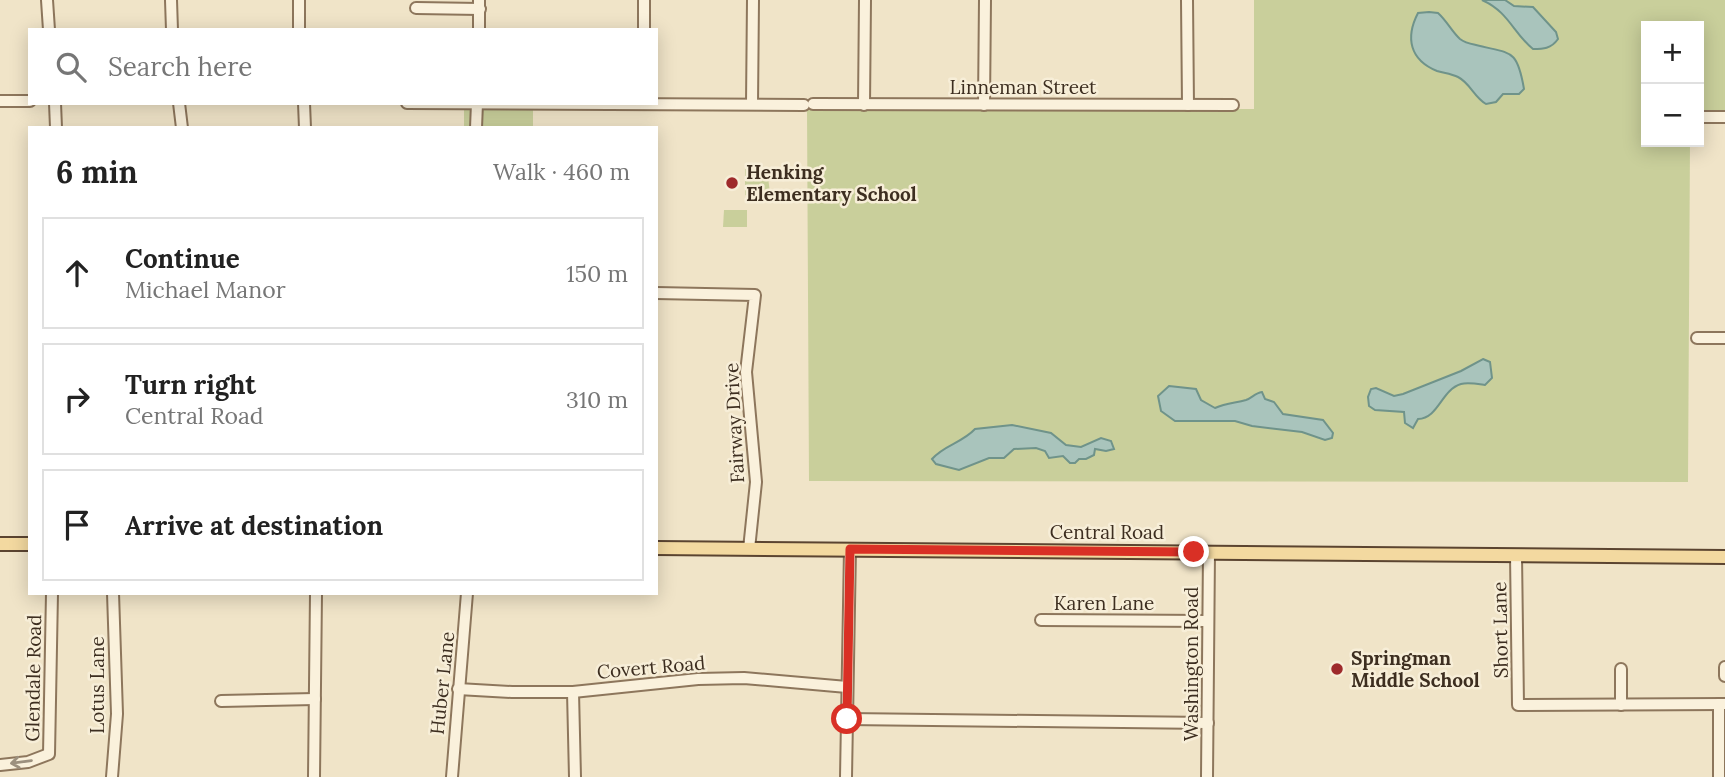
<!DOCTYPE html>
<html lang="en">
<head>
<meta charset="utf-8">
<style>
  body { margin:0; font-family:Lora,serif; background:#f6f6f6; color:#222 }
  .controls { position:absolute; right:21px; top:21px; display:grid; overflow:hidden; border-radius:0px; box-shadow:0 4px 18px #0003 }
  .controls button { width:63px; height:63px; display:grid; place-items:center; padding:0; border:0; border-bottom:2px solid #e0e0e0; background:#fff; color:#222; font:35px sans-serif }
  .stop { position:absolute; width:21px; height:21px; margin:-16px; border:5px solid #d93025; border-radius:50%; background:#fff }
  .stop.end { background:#d93025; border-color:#fff; box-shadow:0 2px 7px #0008 }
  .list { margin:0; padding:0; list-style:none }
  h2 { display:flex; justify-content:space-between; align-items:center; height:91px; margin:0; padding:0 28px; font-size:30px }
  h2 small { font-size:23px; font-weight:400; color:#767676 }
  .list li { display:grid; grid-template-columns:46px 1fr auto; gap:21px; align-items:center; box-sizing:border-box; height:112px; margin:0 14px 14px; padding:0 14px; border:2px solid #e0e0e0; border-radius:0px }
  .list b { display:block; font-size:26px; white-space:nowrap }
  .list p { margin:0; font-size:23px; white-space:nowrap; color:#767676 }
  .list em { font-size:23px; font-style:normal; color:#767676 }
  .icon { flex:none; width:38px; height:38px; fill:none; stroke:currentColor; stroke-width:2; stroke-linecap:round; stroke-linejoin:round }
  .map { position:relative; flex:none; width:1725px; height:777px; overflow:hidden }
  .search { position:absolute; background:#fff; box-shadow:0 4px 18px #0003; left:28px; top:28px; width:630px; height:77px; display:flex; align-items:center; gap:18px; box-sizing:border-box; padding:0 24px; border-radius:0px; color:#767676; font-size:26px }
  .panel { position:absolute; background:#fff; box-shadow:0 4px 18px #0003; left:28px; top:126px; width:630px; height:469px; border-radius:0px }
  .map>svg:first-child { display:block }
  .green { fill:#c9cf9b }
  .water { fill:#a9c4bc; stroke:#6f938a; stroke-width:2 }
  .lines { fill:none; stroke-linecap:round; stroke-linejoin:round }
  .minor-casing { stroke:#8d765c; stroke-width:14 }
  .major-casing { stroke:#5b4430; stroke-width:16 }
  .minor { stroke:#faf1dc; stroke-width:10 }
  .major { stroke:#f3d9a0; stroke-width:12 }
  .oneway { stroke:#9c907e }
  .route { stroke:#d93025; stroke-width:9 }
  .poi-dot { fill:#9e2a2b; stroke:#f7eed8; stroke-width:2.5 }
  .labels { text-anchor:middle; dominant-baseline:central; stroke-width:5; stroke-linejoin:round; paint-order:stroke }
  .street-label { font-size:19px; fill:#3d2e20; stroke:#f7eed8 }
  .poi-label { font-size:19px; font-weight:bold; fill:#3d2e20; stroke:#f7eed8; text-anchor:start }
</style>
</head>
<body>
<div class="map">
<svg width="1725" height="777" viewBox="0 0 1725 777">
  <rect width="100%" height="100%" fill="#f0e4c8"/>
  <g class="green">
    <polygon points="1254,0 1725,0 1725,113 1699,114 1699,26 1646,26 1646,142 1690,142 1688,482 809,481 807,108 1254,109"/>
    <rect x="464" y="108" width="69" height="20"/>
    <path d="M745,169h22l3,24c-9,7 -15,7 -25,2z"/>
    <polygon points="724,210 747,210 747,227 723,227"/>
  </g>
  <g class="water">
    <path d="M1482,0h23l9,6 19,1 23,25 2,7c-7,10 -15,10 -25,10 -20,-16 -24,-37 -51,-49z"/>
    <path d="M1429,12l9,1c9,8 14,19 22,26 5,4 11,5 16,6 35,9 41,3 48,44l-5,5h-16l-7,8 -10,2c-12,-7 -16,-21 -28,-27 -6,-3 -14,-4 -21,-6 -27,-11 -32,-33 -19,-58z"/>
    <path d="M1483,359l7,3 2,16 -7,7c-7,-1 -17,-3 -24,-1 -20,6 -22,34 -43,35l-5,9 -8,-5 -1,-11 -29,-2 -6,-4 -1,-9 3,-8 5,-1 18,8 9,-2 58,-23z"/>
    <path d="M1169,386l27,3 5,11 14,8c11,-5 20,-5 31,-8 6,-2 9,-7 16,-8l3,7 9,3 9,12 40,6 10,13 -1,5 -7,2 -23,-8 -50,-6 -17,-5h-60l-14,-10 -3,-15z"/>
    <path d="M1012,425l39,8 15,12 15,2 20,-9 10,3 3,8 -8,2 -11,-2 -1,6 -8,4h-7l-4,4h-5l-7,-7 -14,2 -4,-7 -9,-3 -22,1 -10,9h-15l-30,12 -23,-6 -4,-5c12,-14 30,-16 43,-30z"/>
  </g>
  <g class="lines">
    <defs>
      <g id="minor">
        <polyline points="47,0 49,30"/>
        <polyline points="171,0 172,30"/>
        <polyline points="299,0 299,30"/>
        <polyline points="1187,0 1188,105"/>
        <polyline points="416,8 480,9"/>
        <polyline points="479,30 479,0"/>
        <polyline points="644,30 644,0"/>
        <polyline points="0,101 30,101"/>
        <polyline points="55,103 56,128"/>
        <polyline points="179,103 182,128"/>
        <polyline points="304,103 305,128"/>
        <polyline points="407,103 804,105"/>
        <polyline points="752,104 753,0"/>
        <polyline points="813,104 1233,105"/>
        <polyline points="864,105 865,0"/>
        <polyline points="984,105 985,0"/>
        <polyline points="1699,117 1725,117"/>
        <polyline points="476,128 477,103"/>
        <polyline points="656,293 755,295 746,372 756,482 749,549"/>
        <polyline points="1697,338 1725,338"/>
        <polyline points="1516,555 1518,705 1725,704"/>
        <polyline points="1041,620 1208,621"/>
        <polyline points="1725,667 1725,676"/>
        <polyline points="458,689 512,692 573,692 698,679 744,678 847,687"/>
        <polyline points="573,692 575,777"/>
        <polyline points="221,701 315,699"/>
        <polyline points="1621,705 1621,669"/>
        <polyline points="847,719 1208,723"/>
        <polyline points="0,765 28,762 49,754 52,593"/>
        <polyline points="112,777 117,714 113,593"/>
        <polyline points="314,777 316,593"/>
        <polyline points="452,777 467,593"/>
        <polyline points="846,777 850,549"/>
        <polyline points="1207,777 1209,552"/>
        <polyline points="1719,777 1719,704"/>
      </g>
      <g id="major">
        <polyline points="0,544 30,544"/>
        <polyline points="656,548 1725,557"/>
      </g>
    </defs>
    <use href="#minor" class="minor-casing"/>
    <use href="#major" class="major-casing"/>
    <use href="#minor" class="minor"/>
    <use href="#major" class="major"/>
  </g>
  <defs><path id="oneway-shaft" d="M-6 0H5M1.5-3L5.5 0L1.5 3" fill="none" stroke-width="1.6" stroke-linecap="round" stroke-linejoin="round" transform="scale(1.75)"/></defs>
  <use class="oneway" href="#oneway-shaft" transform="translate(21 762) rotate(172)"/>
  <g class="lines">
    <polyline class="route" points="847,719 850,549 1194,552"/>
  </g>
  <g class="poi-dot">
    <circle cx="732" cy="183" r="7"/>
    <circle cx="1337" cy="669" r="7"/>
  </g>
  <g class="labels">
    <g class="street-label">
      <text x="1023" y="87">Linneman Street</text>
      <text transform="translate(734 423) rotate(-93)">Fairway Drive</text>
      <text x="1107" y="532">Central Road</text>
      <text x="1104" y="603">Karen Lane</text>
      <text transform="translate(1500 630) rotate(-91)">Short Lane</text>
      <text transform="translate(1191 664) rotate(-90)">Washington Road</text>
      <text transform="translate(651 667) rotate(-5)">Covert Road</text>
      <text transform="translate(33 678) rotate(-89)">Glendale Road</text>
      <text transform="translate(442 683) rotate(-84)">Huber Lane</text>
      <text transform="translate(97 685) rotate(-90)">Lotus Lane</text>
    </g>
    <g class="poi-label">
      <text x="746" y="172">Henking<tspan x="746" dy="22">Elementary School</tspan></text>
      <text x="1351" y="658">Springman<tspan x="1351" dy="22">Middle School</tspan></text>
    </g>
  </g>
</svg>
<div class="controls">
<button>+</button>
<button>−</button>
</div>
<div class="stop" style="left:847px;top:719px"></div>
<div class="stop end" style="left:1194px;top:552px"></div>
<div class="search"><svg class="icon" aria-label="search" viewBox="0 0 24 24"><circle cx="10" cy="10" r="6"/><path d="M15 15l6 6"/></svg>Search here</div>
<section class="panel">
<h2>6 min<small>Walk · 460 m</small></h2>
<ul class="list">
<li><svg class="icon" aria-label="ahead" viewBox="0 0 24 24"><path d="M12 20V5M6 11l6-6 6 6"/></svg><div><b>Continue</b><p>Michael Manor</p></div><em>150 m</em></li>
<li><svg class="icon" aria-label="right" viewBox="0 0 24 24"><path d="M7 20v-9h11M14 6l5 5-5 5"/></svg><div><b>Turn right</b><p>Central Road</p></div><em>310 m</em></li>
<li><svg class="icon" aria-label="arrive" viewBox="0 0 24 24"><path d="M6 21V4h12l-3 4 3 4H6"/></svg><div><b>Arrive at destination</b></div></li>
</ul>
</section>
</div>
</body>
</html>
